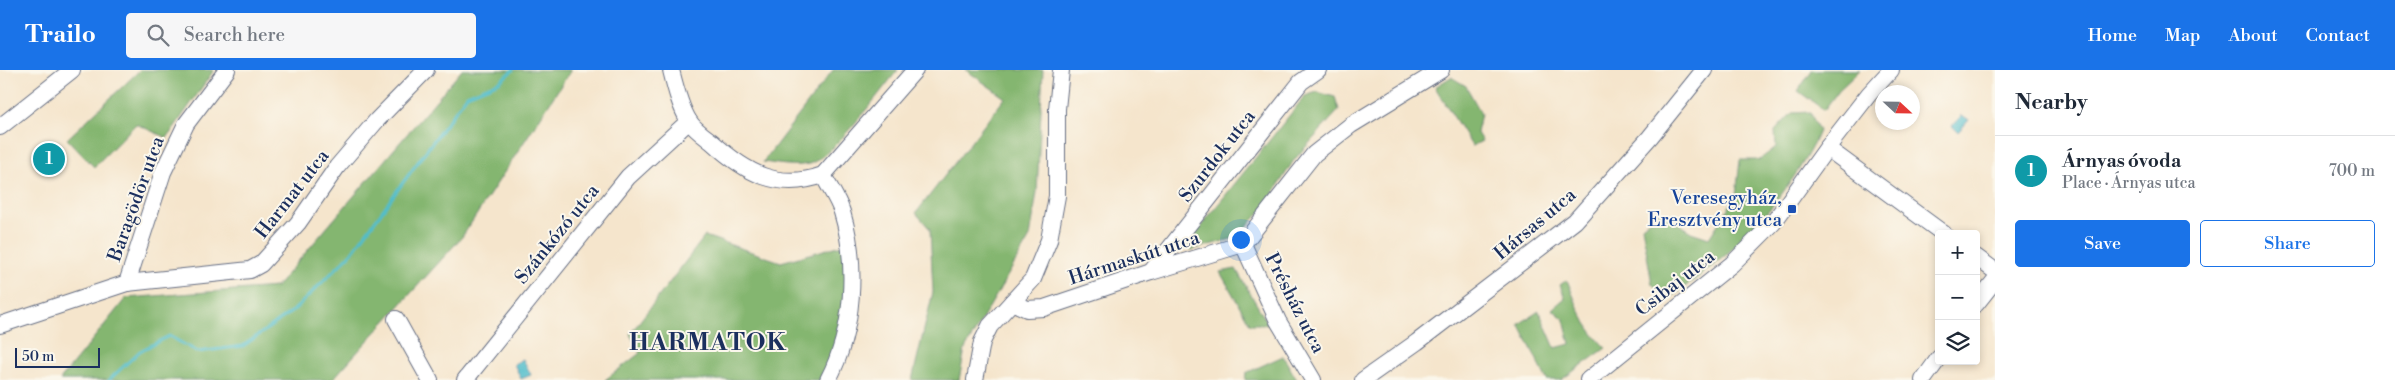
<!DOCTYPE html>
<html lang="en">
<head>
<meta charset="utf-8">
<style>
  body { margin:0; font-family:"Libre Bodoni",serif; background:#f6f6f7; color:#1f2937 }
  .controls { position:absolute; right:15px; bottom:15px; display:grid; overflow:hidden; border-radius:5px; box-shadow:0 2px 8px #0003 }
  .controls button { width:45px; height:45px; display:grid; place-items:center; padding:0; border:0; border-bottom:1px solid #e0e1e3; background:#fff; color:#1f2937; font:25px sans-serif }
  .compass { position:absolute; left:1875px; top:15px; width:45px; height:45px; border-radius:50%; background:#fff; box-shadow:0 2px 8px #0003; rotate:112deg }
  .scale { position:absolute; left:15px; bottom:12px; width:85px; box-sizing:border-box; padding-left:5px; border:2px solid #1b2f5e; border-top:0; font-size:14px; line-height:18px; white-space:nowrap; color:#1b2f5e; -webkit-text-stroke:4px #fbf7ec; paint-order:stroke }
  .you { position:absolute; left:1240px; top:169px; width:18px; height:18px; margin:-12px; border:4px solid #fff; border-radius:50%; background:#1a73e8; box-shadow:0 0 0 8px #1a73e833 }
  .badge { display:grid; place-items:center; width:32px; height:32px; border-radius:50%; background:#1a73e8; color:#fff; font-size:16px; font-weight:700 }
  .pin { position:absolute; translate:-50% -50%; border:2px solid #fff; box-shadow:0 1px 5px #0006 }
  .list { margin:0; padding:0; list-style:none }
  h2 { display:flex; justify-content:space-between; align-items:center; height:65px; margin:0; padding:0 20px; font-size:21px }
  h2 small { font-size:16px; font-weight:400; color:#747a83 }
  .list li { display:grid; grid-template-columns:32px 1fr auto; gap:15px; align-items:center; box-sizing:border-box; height:70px; padding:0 20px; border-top:1px solid #e0e1e3 }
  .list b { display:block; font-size:19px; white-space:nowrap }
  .list p { margin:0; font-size:16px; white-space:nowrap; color:#747a83 }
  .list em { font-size:16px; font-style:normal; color:#747a83 }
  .actions { display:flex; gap:10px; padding:15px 20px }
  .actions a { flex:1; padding:11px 0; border:1px solid #1a73e8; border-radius:5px; text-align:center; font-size:18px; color:#1a73e8 }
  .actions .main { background:#1a73e8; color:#fff }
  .icon { flex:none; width:28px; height:28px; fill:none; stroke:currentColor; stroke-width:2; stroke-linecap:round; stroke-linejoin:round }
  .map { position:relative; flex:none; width:1995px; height:310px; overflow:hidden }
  header { display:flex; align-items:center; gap:30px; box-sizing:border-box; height:70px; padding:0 25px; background:#1a73e8; color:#fff }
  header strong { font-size:24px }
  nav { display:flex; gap:28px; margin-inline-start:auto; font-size:18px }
  .search { width:350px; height:45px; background:#f6f6f7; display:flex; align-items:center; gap:12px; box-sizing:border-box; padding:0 18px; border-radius:5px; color:#747a83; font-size:19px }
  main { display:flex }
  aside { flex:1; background:#fff }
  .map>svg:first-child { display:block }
  .forest { fill:#84b670; stroke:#507267 }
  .water { fill:#51bdcb; stroke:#367694 }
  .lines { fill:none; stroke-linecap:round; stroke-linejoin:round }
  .stream { stroke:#51bdcb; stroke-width:3 }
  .minor-casing { stroke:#676f84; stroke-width:18 }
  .minor { stroke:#fff; stroke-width:16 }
  .transit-dot { fill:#1a4fb4; stroke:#fbf7ec; stroke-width:2 }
  .labels { text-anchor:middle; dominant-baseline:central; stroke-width:4; stroke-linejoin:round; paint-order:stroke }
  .street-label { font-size:19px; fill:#1b2f5e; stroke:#fbf7ec }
  .transit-label { font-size:19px; fill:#164399; stroke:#fbf7ec; text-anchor:end }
  .district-label { font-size:24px; font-weight:bold; letter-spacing:1px; fill:#1b2f5e; stroke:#fbf7ec }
</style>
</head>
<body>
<header>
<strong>Trailo</strong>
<div class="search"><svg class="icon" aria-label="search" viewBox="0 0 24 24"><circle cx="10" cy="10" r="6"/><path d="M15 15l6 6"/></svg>Search here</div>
<nav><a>Home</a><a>Map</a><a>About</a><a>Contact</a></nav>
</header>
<main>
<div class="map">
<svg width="1995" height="310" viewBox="0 0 1995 310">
  <rect width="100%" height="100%" fill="#fbf7ec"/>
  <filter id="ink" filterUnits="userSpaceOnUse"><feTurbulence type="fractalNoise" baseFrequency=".02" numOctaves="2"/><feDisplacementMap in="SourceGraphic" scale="10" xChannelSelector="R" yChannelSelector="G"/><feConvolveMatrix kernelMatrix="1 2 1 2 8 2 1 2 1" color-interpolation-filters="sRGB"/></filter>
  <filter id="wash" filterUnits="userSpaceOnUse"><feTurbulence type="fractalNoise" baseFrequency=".0096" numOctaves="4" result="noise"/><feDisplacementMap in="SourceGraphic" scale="20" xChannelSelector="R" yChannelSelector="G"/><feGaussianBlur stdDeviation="1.12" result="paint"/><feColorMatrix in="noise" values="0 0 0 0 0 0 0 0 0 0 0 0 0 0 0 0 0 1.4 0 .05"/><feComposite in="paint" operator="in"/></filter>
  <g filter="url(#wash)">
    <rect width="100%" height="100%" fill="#f5e5cc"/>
    <g class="forest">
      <polygon points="140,0 214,0 167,68 136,54 94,97 67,69"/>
      <polygon points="462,0 571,0 462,167 332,310 60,310 126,228 276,217"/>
      <path d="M833,0h65c-17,20 -66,88 -89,94 -15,3 -31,0 -46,-2z"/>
      <polygon points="966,0 1043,0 1037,122 1030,167 965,279 959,310 912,310 933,222 930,159 916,143 1005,28"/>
      <polygon points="1812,0 1860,0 1839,20 1824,40 1798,21"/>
      <polygon points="1451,7 1466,16 1481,43 1477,63 1482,71 1472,76 1435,17"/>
      <polygon points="1317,22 1335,27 1339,40 1294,90 1263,140 1235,168 1191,180 1188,172 1305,26"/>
      <path d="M1810,42l9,19c-18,44 -57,91 -92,123 -18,16 -39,30 -58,45l-17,-15 -10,-58 18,-14 31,20 18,6 27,-42 4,-36h19l17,-13 -1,-16 17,-18z"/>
      <polygon points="705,166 781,192 849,173 848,244 825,310 605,310 640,283 630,264"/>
      <polygon points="1236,199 1268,254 1250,254 1220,202"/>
      <path d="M1567,210c11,27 17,47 39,68l-45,32h-14l-28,-56 20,-13 16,37 15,-4 -6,-25 -12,-10 13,-11 -5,-13z"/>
      <polygon points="1283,286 1297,310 1245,310 1246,303"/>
    </g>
    <g class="water">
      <polygon points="1962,45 1969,50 1958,62 1952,56"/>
      <polygon points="523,289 531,305 521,309 514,294"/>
    </g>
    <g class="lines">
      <polyline class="stream" points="109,310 140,281 169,266 198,282 243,276 294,240 350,185 467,25 499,12 513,0"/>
    </g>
  </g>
  <g filter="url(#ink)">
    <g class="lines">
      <defs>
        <g id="minor">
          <path d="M671,0c4,16 9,37 18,51 5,8 15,15 23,21 34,31 66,49 111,33l92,-105"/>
          <polyline points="0,57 72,0"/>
          <polyline points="1827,78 1944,164"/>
          <path d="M823,105c6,12 15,24 19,37 16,53 12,118 -14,168"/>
          <polyline points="1243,174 1278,251 1313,310"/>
          <polyline points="1976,187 1995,201"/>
          <polyline points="1151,202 1301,12 1318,0"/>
          <polyline points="127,213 250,200 261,194 298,153 337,97 377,50 426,0"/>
          <polyline points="1012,232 1027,239 1044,238 1151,202 1243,174 1314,84 1351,55 1441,0"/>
          <polyline points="1976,234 1995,210"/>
          <polyline points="396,249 430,310"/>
          <polyline points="0,255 127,213 163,102 186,54 227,0"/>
          <polyline points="465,310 628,107 689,51"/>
          <polyline points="975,310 982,272 990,256 1033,209 1049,170 1057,126 1057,39 1061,0"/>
          <polyline points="1363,310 1417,272 1575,151 1650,67 1704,0"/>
          <polyline points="1588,310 1732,194 1773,153 1827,78 1869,24 1891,0"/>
          <polyline points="1923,310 1939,288"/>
        </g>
      </defs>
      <use href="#minor" class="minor-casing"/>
      <use href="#minor" class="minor"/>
    </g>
  </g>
  <rect class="transit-dot" x="1787" y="134" width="10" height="10" rx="2.5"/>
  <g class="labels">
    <g class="street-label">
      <text transform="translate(1217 86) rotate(-52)">Szurdok utca</text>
      <text transform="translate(292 124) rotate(-52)">Harmat utca</text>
      <text transform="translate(136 129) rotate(-70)">Baragödör utca</text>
      <text transform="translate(1535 154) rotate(-40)">Hársas utca</text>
      <text transform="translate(557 164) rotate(-51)">Szánkózó utca</text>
      <text transform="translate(1134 188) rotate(-18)">Hármaskút utca</text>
      <text transform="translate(1675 213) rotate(-38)">Csibaj utca</text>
      <text transform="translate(1295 233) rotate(63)">Présház utca</text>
    </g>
    <g class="transit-label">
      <text x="1782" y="128">Veresegyház,<tspan x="1782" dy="22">Eresztvény utca</tspan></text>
    </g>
    <g class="district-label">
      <text x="708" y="273">HARMATOK</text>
    </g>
  </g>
</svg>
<div class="controls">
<button>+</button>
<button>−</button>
<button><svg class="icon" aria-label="layers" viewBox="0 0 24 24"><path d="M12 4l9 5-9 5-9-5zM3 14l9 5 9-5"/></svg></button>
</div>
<svg class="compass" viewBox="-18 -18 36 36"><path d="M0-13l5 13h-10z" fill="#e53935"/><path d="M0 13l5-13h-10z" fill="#747a83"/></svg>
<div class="scale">50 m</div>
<div class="you"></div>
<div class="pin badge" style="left:49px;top:89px;background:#0f9aa8">1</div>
</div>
<aside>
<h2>Nearby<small></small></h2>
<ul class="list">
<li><span class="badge" style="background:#0f9aa8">1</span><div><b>Árnyas óvoda</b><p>Place · Árnyas utca</p></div><em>700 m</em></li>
</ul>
<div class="actions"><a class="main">Save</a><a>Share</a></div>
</aside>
</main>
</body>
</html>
